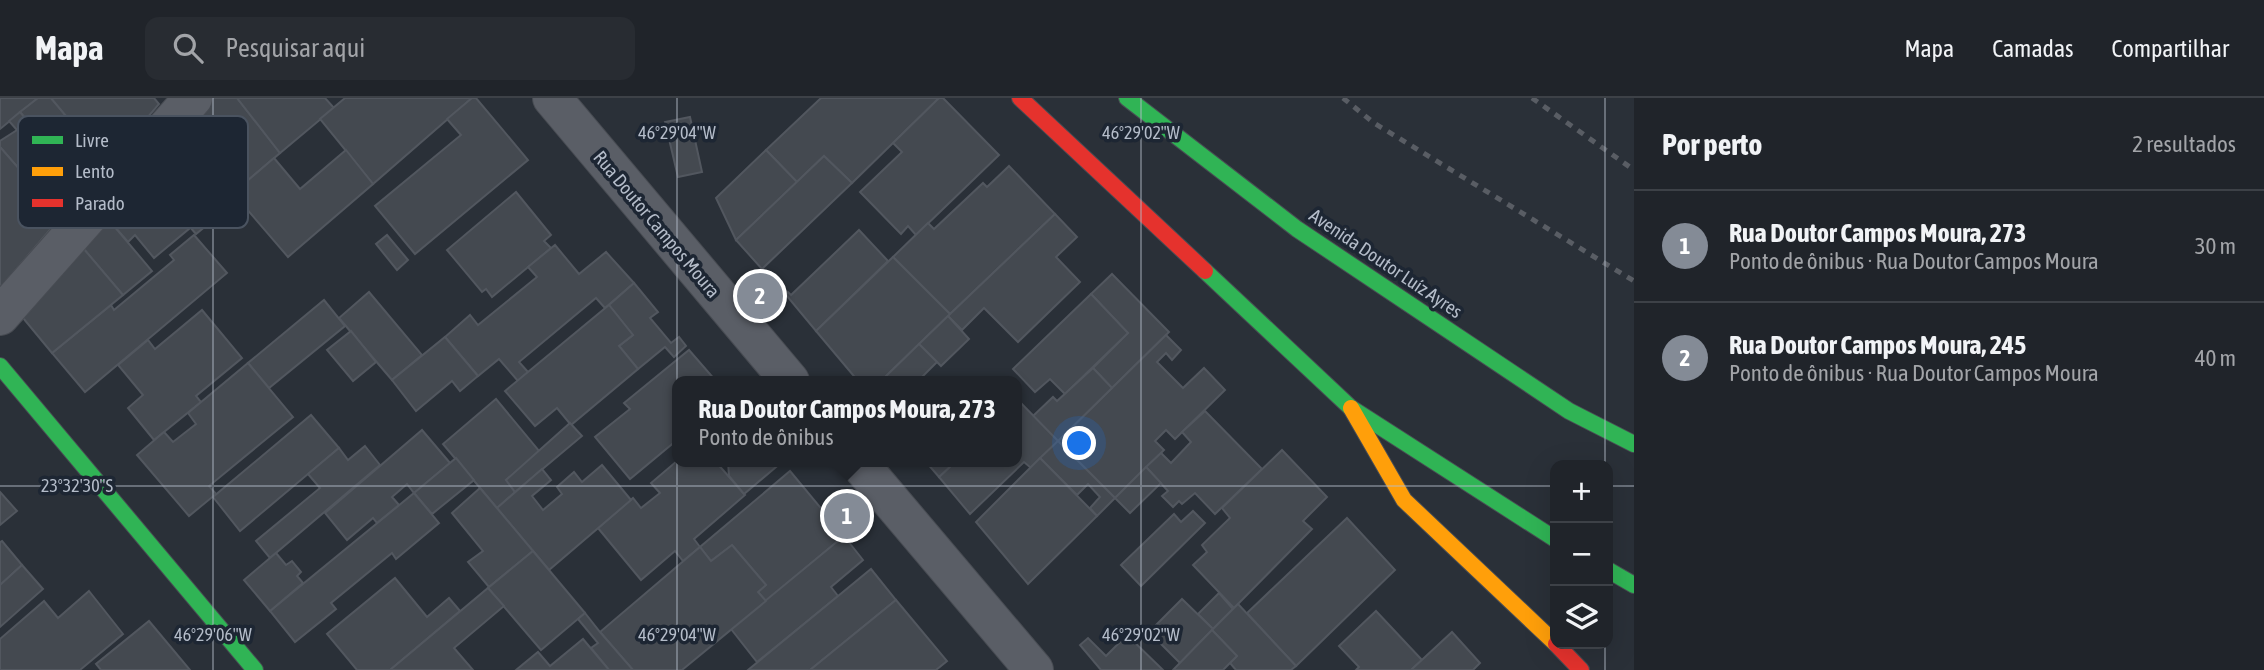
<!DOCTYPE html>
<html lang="pt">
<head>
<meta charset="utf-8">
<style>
  body { margin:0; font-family:"Asap Condensed",sans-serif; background:#282c32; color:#f1f3f6 }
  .controls { position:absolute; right:21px; bottom:21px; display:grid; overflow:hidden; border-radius:14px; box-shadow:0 7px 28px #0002 }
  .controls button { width:63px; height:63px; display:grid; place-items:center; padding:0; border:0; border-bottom:2px solid #3d4147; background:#20242a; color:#f1f3f6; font:35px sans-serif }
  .you { position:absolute; left:1080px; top:346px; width:24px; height:24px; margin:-18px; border:5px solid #fff; border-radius:50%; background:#1a73e8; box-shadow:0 0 0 10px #1a73e833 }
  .badge { display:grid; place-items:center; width:46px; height:46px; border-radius:50%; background:#848b96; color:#fff; font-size:23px; font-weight:700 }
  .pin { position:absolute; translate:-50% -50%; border:4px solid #fff; box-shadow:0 2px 7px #0006 }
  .popup { position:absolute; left:672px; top:278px; width:350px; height:91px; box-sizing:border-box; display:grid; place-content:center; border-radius:14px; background:#20242a; filter:drop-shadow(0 2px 5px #0005); font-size:23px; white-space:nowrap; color:#a2a4a8 }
  .popup b { font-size:26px; color:#f1f3f6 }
  .popup::after { content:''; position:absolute; left:50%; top:100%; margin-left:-14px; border:14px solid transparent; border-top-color:#20242a }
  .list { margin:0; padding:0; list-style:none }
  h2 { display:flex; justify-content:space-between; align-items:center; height:91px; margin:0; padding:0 28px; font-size:30px }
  h2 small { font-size:23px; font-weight:400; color:#a2a4a8 }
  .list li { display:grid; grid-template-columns:46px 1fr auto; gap:21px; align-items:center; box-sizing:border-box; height:112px; padding:0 28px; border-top:2px solid #3d4147 }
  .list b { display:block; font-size:26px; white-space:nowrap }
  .list p { margin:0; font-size:23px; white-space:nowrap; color:#a2a4a8 }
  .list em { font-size:23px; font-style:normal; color:#a2a4a8 }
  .icon { flex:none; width:38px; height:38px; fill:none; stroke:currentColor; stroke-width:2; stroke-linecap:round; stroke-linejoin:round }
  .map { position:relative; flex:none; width:1634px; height:572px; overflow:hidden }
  header { display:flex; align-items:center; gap:42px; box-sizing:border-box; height:98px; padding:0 35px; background:#20242a; border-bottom:2px solid #3d4147 }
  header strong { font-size:33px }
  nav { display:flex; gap:38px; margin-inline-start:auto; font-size:24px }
  .search { width:490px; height:63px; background:#282c32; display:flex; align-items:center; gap:18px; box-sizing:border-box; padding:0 24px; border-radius:14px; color:#a2a4a8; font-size:26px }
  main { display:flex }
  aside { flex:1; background:#20242a }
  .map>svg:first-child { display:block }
  .building { fill:#444950; stroke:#52575f; stroke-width:2 }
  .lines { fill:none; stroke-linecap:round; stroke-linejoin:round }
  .street-casing { stroke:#484c53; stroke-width:40 }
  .fast-casing { stroke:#484c53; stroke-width:18 }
  .slow-casing { stroke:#484c53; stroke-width:18 }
  .jam-casing { stroke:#484c53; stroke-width:18 }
  .street { stroke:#5a5e66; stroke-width:38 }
  .fast { stroke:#30b455; stroke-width:16 }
  .slow { stroke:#ff9f0a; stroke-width:16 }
  .jam { stroke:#e5322d; stroke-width:16 }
  .rail { stroke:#595d64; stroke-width:5; stroke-dasharray:7 7; stroke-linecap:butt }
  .ticks { fill:none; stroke:#b4bcc9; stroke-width:2; stroke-opacity:0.45 }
  .labels { text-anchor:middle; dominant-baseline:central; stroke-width:7; stroke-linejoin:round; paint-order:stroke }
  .street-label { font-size:19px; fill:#b4bcc9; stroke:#1d2633 }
  .key { fill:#1d2633; stroke:#4a5360; stroke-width:2 }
  .key-label { font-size:19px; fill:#b4bcc9 }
  .ticks-label { font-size:18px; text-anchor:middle; fill:#b4bcc9; stroke:#1d2633; stroke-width:7; stroke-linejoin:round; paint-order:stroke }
</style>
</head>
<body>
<header>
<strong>Mapa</strong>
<div class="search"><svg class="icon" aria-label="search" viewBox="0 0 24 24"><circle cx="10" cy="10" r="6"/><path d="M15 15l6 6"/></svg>Pesquisar aqui</div>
<nav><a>Mapa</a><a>Camadas</a><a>Compartilhar</a></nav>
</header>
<main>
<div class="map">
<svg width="1634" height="572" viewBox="0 0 1634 572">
  <rect width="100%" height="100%" fill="#2a3038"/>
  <g class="building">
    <polygon points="0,0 38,0 0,31"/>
    <polygon points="38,0 51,0 107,67 85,92 20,14"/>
    <polygon points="51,0 154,0 159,6 107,67"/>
    <polygon points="212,0 237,0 280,55 233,95 182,35"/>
    <polygon points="237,0 325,0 334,10 280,55"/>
    <polygon points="345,0 472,0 373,86 320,21"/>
    <polygon points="472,0 476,0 528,62 415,156 375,108 461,37 447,21"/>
    <polygon points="821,0 939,0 852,85 824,58 797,84 766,52"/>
    <polygon points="939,0 943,0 999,57 916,137 908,128 901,136 860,94 902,54 893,45"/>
    <polygon points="20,14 85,92 61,119 0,49 0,43 17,32 9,23"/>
    <polygon points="690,19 702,74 678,79 665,24"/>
    <polygon points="182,35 208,66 194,78 224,113 196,136 161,95 139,92 136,89"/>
    <polygon points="0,49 61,119 0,190"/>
    <polygon points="346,52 373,86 288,159 233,95 274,60 300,91"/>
    <polygon points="766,52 797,84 736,142 716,100"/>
    <polygon points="824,58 852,85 762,171 736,142"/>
    <polygon points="1009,68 1055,116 950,216 893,159 928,125 934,131 983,85 987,89"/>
    <polygon points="136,89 139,92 161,95 190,130 154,160 135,137 128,144 108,121"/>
    <polygon points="516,94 551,137 544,143 551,150 492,199 486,191 482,194 447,152"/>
    <polygon points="1055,116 1077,139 1056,159 1080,184 1018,244 984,210 962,232 948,218"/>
    <polygon points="108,121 152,173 123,197 83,150"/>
    <polygon points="859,132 888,163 816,233 786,197 788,194 791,197"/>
    <polygon points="194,137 227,175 85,294 52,255 111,207 114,212 174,162 170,157"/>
    <polygon points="387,137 408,162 397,172 376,146"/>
    <polygon points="555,147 579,176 606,154 634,185 605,210 596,200 519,264 528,274 518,283 499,261 478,278 445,239 470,217 478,227 537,179 528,169"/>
    <polygon points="83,150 123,197 52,255 23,220"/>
    <polygon points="893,159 950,216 881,283 858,283 816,233"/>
    <polygon points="1112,176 1169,234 1112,290 1093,270 1128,235 1091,196"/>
    <polygon points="634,185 658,214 650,220 671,245 679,239 686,248 674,259 665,249 638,271 619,248 633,237 609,207"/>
    <polygon points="369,194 422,257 392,282 339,220"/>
    <polygon points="1091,196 1128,235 1065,296 1050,281 1035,294 1013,271"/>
    <polygon points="324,202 345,228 269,290 248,265"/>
    <polygon points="609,207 633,237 619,248 638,271 571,327 557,310 535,328 505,293"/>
    <polygon points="202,212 242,260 196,298 201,304 154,342 128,310 143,297 118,267 148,242 155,251"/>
    <polygon points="948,218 969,241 941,268 919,246"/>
    <polygon points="351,233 376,264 353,283 327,252"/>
    <polygon points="1166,237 1181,252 1172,262 1166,255 1157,264 1183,290 1204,270 1225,292 1175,341 1166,332 1155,343 1164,352 1115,400 1058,343"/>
    <polygon points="445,239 478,278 460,293 452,283 416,313 392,282"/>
    <polygon points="919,246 937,264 918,283 881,283"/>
    <polygon points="689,252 716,283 677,283 677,342 630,381 595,339 630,311 624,305"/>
    <polygon points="248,265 293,319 209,388 216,396 189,418 137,357 164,334 173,344 196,326 188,315"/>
    <polygon points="1093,270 1112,290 1058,343 1033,318 1053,299 1057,303"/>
    <polygon points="496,301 540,354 506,382 515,394 497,410 443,346"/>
    <polygon points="1017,301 1058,343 1031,370 1024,364 970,416 939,379 955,364 1017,364"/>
    <polygon points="1205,313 1262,371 1215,416 1195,395 1182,406 1179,403 1173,409 1162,398 1168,393 1146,369 1161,355 1171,365 1191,344 1182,334"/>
    <polygon points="311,317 339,350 240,433 213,399"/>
    <polygon points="570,325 582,338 515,394 506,382"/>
    <polygon points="422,332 450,365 414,395 407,386 392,399 399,407 377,425 373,420 347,442 325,415"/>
    <polygon points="1058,343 1115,400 1097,418 1090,410 1100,399 1088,386 1077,397 1040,360"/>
    <polygon points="365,348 380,367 270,460 256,443 320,390 308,376 339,350 348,362"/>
    <polygon points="1282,352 1327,399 1303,423 1312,431 1234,510 1193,467 1207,454 1202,447 1230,420 1222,410"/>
    <polygon points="456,360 474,382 432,416 414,395"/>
    <polygon points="1040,360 1097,418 1028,486 976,424"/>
    <polygon points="677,363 716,364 745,397 694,441 700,449 683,463 675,453 641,482 598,430 633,400 641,410 660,395 651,385"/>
    <polygon points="728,364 782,364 744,396 729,378"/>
    <polygon points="926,364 955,364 939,379"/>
    <polygon points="602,367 631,402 549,472 497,410 542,371 551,382 532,398 543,412 562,396 557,389 574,374 582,384"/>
    <polygon points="1146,369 1161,385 1130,415 1115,400"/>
    <polygon points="790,373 844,438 766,503 758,494 766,487 732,447 711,463 700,449"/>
    <polygon points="480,390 533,453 489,489 468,464 483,453 452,415"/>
    <polygon points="0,394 17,413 0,427"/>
    <polygon points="414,395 439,425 396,461 392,455 331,505 336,511 295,544 270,513"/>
    <polygon points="1193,413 1205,425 1141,488 1121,467 1174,416 1181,424"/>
    <polygon points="1347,420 1395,472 1296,568 1247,515"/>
    <polygon points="844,438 863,462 831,489 838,498 757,564 731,531"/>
    <polygon points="2,443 22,467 0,487 0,444"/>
    <polygon points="732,447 766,487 758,494 766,503 682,572 633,572 600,534 700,449 711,463"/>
    <polygon points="533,453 585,515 541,552 488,490"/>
    <polygon points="276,455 286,467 292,463 301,474 297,478 303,485 270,513 244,482"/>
    <polygon points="22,467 43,491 0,529 0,487"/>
    <polygon points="871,471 896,502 810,572 748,572"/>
    <polygon points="395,480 427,519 449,500 460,513 390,572 357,572 327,536"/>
    <polygon points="488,490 504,508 454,550 473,572 390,572"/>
    <polygon points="89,493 123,536 80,572 0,572 0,541 44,503 58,520"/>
    <polygon points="1219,495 1233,511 1213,531 1198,516"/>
    <polygon points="1182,501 1213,531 1180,565 1149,534"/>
    <polygon points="896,502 947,563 936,572 810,572"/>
    <polygon points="1238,506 1296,568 1291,572 1236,572 1230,565 1237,558 1212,532"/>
    <polygon points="1376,513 1422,562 1411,572 1356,572 1359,569 1339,548"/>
    <polygon points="585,515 600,534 633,572 609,572 591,550 598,545 578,521"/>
    <polygon points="149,523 190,572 101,572 96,566"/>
    <polygon points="1212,532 1237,558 1223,572 1173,572"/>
    <polygon points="1452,534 1480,565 1473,572 1411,572"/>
    <polygon points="1127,537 1163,572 1101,572 1080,547 1088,540 1106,558"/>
    <polygon points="583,541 609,572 516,572 538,554 550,568"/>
  </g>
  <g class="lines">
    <defs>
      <g id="street">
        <polyline points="552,0 790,283"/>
        <polyline points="0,218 193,0"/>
        <polyline points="858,364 1034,572"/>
      </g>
      <g id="fast">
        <polyline points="1127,0 1297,131 1569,313 1634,346"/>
        <polyline points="1205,173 1351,310 1555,441"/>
        <polyline points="0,268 255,572"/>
        <polyline points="1608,472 1634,487"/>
      </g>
      <polyline id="slow" points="1351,310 1404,402 1555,545"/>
      <g id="jam">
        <polyline points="1020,0 1205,173"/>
        <polyline points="1556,546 1581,572"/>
      </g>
    </defs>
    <use href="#street" class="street-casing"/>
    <use href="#fast" class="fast-casing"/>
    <use href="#slow" class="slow-casing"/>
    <use href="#jam" class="jam-casing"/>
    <use href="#street" class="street"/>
    <use href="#fast" class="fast"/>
    <use href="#slow" class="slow"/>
    <use href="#jam" class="jam"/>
    <g class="rail">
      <polyline points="1343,0 1374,25 1634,183"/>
      <polyline points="1532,0 1634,72"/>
    </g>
  </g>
  <path class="ticks" d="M213,0v572M677,0v572M1141,0v572M1605,0v367M0,388h1555M1608,388h26M1605,546v26"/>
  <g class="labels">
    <g class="street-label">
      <text transform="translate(657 126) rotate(50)">Rua Doutor Campos Moura</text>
      <text transform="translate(1386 165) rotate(34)">Avenida Doutor Luíz Ayres</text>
    </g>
  </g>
  <rect x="18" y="18" width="230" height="112" rx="10" class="key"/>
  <rect x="32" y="38" width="31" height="8" fill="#30b455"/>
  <rect x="32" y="69" width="31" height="9" fill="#ff9f0a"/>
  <rect x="32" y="101" width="31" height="8" fill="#e5322d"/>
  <g class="key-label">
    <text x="75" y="49">Livre</text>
    <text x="75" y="80">Lento</text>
    <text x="75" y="112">Parado</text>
  </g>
  <g class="ticks-label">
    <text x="677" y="41">46°29'04"W</text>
    <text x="1141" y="41">46°29'02"W</text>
    <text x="77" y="394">23°32'30"S</text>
    <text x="213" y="543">46°29'06"W</text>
    <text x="677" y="543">46°29'04"W</text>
    <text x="1141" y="543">46°29'02"W</text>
  </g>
</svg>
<div class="controls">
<button>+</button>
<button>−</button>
<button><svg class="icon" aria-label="layers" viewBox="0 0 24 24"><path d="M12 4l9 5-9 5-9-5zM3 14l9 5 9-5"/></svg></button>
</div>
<div class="you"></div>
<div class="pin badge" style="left:847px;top:418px">1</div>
<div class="popup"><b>Rua Doutor Campos Moura, 273</b>Ponto de ônibus</div>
<div class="pin badge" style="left:760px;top:198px">2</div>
</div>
<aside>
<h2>Por perto<small>2 resultados</small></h2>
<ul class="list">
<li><span class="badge">1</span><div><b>Rua Doutor Campos Moura, 273</b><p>Ponto de ônibus · Rua Doutor Campos Moura</p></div><em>30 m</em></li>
<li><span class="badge">2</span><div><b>Rua Doutor Campos Moura, 245</b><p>Ponto de ônibus · Rua Doutor Campos Moura</p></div><em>40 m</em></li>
</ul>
</aside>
</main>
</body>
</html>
